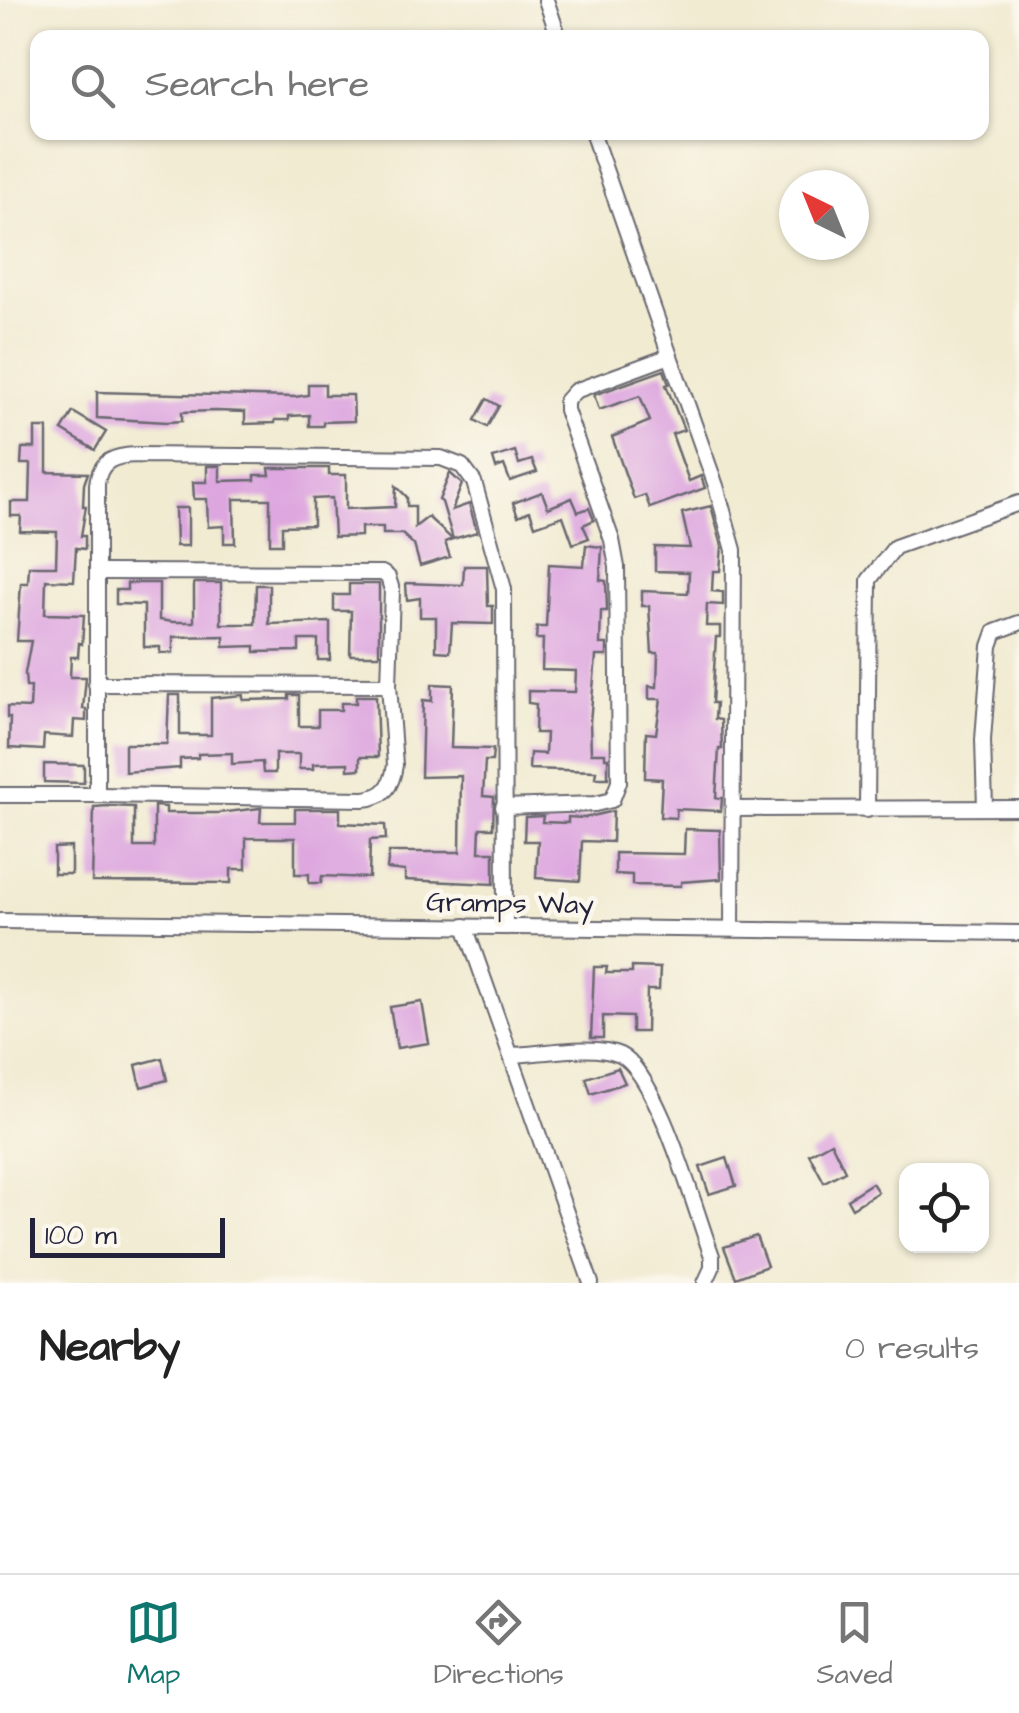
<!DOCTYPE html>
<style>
body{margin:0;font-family:"Architects Daughter",sans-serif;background:#f6f6f6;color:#222}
.controls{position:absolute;right:30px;bottom:30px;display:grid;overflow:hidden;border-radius:20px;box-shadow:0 2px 8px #0004}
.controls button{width:90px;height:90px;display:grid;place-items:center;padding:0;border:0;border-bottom:2px solid #e0e0e0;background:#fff;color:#222;font:50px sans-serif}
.compass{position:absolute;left:779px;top:170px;width:90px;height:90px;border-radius:50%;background:#fff;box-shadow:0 2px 8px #0004;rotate:317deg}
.scale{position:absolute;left:30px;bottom:25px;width:195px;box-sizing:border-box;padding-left:10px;border:5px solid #22223b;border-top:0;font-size:28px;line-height:35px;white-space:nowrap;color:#22223b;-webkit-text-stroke:8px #fbf7ec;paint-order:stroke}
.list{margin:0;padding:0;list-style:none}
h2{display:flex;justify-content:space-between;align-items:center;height:130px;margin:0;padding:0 40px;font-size:42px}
h2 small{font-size:32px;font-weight:400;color:#767676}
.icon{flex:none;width:55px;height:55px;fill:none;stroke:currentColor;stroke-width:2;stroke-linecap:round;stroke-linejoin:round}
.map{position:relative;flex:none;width:1019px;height:1283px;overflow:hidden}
.search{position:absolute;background:#fff;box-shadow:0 2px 8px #0004;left:30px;right:30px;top:30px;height:110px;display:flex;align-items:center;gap:25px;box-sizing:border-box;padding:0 35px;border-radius:20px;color:#767676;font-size:38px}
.sheet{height:290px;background:#fff}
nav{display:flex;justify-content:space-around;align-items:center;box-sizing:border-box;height:140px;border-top:2px solid #e0e0e0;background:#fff;font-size:28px;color:#767676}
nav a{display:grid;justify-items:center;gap:5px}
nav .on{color:#0f766e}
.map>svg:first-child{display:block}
.building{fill:#dda6df}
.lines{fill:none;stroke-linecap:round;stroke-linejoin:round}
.minor-casing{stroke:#6a6870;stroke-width:18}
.minor{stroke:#fff;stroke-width:14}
.labels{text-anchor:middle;stroke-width:9;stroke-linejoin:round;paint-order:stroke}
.street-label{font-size:28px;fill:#22223b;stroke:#fbf7ec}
</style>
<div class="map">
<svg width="1019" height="1283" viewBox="0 0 1019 1283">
<rect width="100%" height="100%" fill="#fbf7ec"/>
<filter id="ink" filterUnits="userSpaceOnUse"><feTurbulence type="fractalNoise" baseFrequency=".01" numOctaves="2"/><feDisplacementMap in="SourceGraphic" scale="20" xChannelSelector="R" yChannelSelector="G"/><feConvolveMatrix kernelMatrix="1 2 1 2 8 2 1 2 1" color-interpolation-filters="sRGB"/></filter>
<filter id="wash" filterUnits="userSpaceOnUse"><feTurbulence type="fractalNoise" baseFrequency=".0048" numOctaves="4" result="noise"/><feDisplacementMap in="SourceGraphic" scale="40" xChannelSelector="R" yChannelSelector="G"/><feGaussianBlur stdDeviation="2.25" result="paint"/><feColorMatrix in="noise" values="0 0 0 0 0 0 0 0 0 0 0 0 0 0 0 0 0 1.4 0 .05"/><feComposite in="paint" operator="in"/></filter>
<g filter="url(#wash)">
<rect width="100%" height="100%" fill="#f1ebd2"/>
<g id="blocks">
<g class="building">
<polygon points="664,370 669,384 666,385 684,430 672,434 689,481 701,476 705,488 650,508 645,495 634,499 612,437 650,421 640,396 599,410 594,395"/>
<polygon points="308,384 325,384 325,395 353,395 354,421 323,422 323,426 309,426 309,415 289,416 289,420 275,420 275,423 245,424 245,412 216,411 182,412 182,421 167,422 97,418 97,392 295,397 308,395"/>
<polygon points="487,399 499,406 487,427 475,420"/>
<polygon points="73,412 106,432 95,450 62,430"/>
<polygon points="35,428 47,428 47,472 88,473 84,484 83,506 86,506 81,536 85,536 85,549 76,548 74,581 46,580 45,614 84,615 82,644 79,643 78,657 71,657 70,677 86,677 83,709 86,709 86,721 74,720 73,737 44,735 43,750 9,748 10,718 7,718 7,707 30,708 31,687 26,687 25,673 31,641 17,641 21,583 28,583 29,566 56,566 57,532 20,531 21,516 11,516 11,502 30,502 31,464 21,464 22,448 35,448"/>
<polygon points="515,451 519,464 532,460 537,472 510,481 504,465 496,468 493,458"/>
<polygon points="207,466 220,466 220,481 255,480 255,475 270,475 269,468 329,468 329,475 346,475 346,509 395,507 396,486 407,497 407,506 415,506 415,527 428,517 452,539 445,542 450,557 420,566 414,545 402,534 383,534 383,527 361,527 361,536 334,537 332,498 313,499 313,525 282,526 282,544 270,544 270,499 234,499 235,543 224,543 224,526 208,527 207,499 194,499 193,482 207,482"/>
<polygon points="450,473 462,484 452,510 469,504 477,532 453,539 442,502 439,500"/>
<polygon points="542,492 548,508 572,498 578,512 589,508 594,520 583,525 589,538 573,544 563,516 535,526 530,511 518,516 513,503"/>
<polygon points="711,506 722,546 720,571 713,571 712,591 723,592 723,605 707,604 706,626 720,626 720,637 716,637 712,703 716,703 715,719 721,720 722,749 719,749 716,798 722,798 721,811 676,809 676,818 660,817 662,779 645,778 646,733 656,734 661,699 649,699 649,686 657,687 658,653 652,653 649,606 642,606 642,591 688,593 689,572 655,571 655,547 690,548 682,513"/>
<polygon points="175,508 188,508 188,546 176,546"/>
<polygon points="586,545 602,547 600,580 606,581 607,611 601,611 600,644 607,644 607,656 596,656 590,722 591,753 605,753 605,758 608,758 608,778 595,778 596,771 529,769 530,753 545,754 546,733 535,733 536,704 528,703 528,691 575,692 576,671 542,670 543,639 536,639 537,627 546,627 549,564 584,566"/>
<polygon points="464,566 487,566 488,606 493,606 493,624 452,623 450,652 436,651 436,617 420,617 420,598 407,600 406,583 463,585"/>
<polygon points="127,583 159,583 159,620 173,622 194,622 194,583 221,583 221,624 255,624 256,585 269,585 269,624 330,622 330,660 318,660 318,640 299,640 299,651 255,652 255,646 224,647 224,636 173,637 173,653 160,653 160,647 144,647 144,605 116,604 116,590 127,590"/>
<polygon points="349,584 379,584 379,655 350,655 351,611 334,611 334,595 349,595"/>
<polygon points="432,684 453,685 451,748 493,749 492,761 485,761 483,796 494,797 493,828 480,828 479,852 494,852 494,884 405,880 405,871 387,869 389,852 460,852 461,776 421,777 423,700 432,701"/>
<polygon points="169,695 180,695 180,735 211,735 211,698 243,695 243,700 289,699 289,695 299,695 299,726 318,726 318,710 341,710 341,703 356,703 356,696 376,696 378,757 360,757 360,769 348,770 348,763 313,764 313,769 299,769 299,754 275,754 275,773 263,773 262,762 232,764 232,753 198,754 198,758 180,759 180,768 125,772 125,744 167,744"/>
<polygon points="44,764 84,765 84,783 44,782"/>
<polygon points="107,806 134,807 134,847 154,847 154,806 166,807 166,813 218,813 261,808 260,822 295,822 295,809 340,809 340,823 385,825 386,839 370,840 369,878 322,876 321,883 309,883 309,874 295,874 295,838 246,838 246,869 231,869 231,883 92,882 94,807"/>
<polygon points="613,811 612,842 582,841 580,881 536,878 538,841 524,841 525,817 543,816 542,822 568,823 568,817 584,818"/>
<polygon points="685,829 720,830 721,879 681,882 681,886 632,885 632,875 615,874 615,853 684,854"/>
<polygon points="71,847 71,874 54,874 54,848"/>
<polygon points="594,967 607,967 606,973 632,973 632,967 660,968 659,990 647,990 646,1032 632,1032 632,1017 603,1016 603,1038 591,1038"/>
<polygon points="422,1002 429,1043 397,1048 390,1007"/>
<polygon points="162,1058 167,1080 141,1087 136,1065"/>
<polygon points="618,1068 625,1083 591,1094 586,1078"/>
<polygon points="831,1142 845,1171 824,1182 809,1154"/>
<polygon points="727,1158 736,1186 709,1194 700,1167"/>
<polygon points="872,1183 878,1192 852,1208 847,1199"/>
<polygon points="756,1236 767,1266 736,1278 724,1247"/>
</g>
</g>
</g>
<g filter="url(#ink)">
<use href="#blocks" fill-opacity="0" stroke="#6a6870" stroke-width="2.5"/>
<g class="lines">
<g class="minor-casing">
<g id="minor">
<polyline points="546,0 559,38"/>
<polyline points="592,132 670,356"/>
<polyline points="96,684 389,685"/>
<path d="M0 795H97V484C100 460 114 456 136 455L441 458 462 466 474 482 504 589 505 927"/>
<path d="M97 795 364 799C385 797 392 786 395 765L389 685 392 590 388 577 382 573 99 572"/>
<polyline points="503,807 595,804 612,800 619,782 617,567 612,540 566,410 566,401 575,391 670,356 716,486 734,550 732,929"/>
<polyline points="985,808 983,740 990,646 995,632 1019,623"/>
<polyline points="733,809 1019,808"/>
<polyline points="867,810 869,580 895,547 1019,503"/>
<polyline points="0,921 1019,933"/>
<polyline points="465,926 591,1283"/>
<path d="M512 1055C541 1054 594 1043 620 1055 658 1073 696 1214 712 1256V1268L705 1283"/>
</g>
</g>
<use href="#minor" class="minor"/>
</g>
</g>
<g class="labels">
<g class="street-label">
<text transform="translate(510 902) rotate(1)" y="10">Gramps Way</text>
</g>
</g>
</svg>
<div class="controls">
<button><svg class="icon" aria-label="locate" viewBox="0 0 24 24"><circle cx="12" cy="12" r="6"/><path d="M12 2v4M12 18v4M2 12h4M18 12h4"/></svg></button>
</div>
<svg class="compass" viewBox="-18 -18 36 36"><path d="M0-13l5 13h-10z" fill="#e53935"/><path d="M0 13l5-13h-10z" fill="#767676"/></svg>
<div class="scale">100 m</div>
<div class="search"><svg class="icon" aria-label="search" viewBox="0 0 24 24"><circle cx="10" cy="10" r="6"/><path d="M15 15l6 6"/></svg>Search here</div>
</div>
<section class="sheet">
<h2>Nearby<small>0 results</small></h2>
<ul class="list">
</ul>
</section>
<nav>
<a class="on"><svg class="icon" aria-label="map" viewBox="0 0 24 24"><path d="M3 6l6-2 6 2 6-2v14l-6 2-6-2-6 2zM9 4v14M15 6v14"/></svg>Map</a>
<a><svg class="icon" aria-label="directions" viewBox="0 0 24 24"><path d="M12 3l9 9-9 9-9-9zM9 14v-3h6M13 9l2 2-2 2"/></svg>Directions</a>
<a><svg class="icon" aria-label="saved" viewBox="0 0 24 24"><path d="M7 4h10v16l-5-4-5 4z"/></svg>Saved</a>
</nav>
